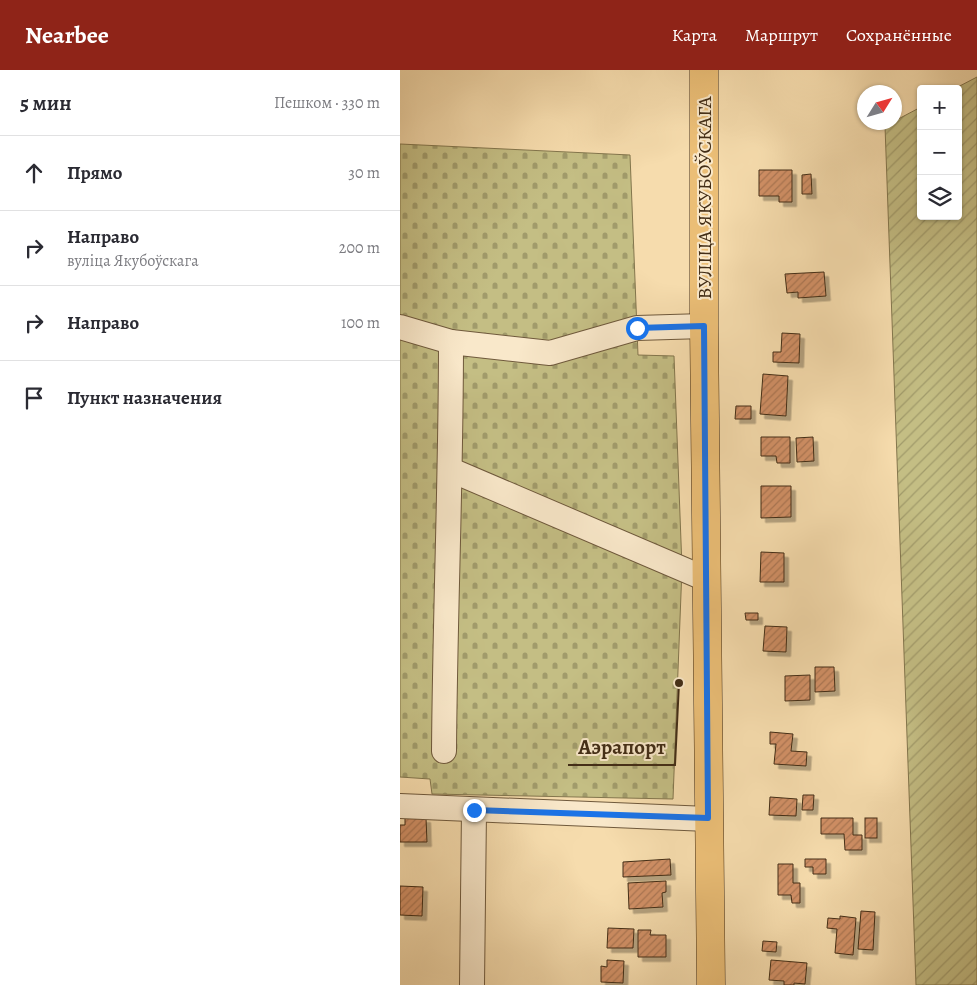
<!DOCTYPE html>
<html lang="ru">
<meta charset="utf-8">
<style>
body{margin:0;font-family:Alegreya,serif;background:#f2f2f3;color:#2b2b33}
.controls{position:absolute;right:15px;top:15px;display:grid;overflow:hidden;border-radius:5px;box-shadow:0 1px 4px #0004}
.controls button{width:45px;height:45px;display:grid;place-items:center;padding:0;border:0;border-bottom:1px solid #e1e1e2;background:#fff;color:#2b2b33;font:25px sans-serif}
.compass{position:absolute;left:457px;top:15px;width:45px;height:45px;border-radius:50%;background:#fff;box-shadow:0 1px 4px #0004;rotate:53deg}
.stop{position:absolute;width:15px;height:15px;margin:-11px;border:4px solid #1a73e8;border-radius:50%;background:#fff}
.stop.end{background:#1a73e8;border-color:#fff;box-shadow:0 1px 5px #0008}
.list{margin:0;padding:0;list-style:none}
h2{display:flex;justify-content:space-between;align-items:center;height:65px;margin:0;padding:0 20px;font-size:21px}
h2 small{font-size:16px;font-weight:400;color:#7c7c81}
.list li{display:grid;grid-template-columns:32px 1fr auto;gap:15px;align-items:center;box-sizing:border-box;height:75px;padding:0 20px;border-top:1px solid #e1e1e2}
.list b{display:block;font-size:19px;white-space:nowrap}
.list p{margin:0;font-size:16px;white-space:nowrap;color:#7c7c81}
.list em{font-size:16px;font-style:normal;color:#7c7c81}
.icon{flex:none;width:28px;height:28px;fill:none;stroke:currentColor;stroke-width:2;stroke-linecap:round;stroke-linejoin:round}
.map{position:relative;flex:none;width:577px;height:915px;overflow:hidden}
header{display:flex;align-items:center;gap:30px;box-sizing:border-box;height:70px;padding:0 25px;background:#8f2418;color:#fff}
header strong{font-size:24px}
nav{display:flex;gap:28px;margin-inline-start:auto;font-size:18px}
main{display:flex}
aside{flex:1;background:#fff}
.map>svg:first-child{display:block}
.cemetery{fill:url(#cemetery-stones);stroke:#83764d}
.garden{fill:url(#garden-furrows);stroke:#83764d}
.building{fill:url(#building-hatch);stroke:#422d16;filter:url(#shadow)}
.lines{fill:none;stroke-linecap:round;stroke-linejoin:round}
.minor-casing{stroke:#6f593c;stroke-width:26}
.major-casing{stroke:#422d16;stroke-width:29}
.minor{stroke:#f9e8ca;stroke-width:24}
.major{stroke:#ebbe76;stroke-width:28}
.route{stroke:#1a73e8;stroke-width:6}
.labels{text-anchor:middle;stroke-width:4;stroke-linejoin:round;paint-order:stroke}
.street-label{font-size:20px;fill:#422d16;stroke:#f9e8ca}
.leader{fill:none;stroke:#422d16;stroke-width:2}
.callout-dot{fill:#422d16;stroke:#f9e8ca;stroke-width:2}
.callout-label{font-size:21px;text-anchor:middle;font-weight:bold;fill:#422d16;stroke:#f9e8ca;stroke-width:4;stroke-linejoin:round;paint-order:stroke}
</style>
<header>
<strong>Nearbee</strong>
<nav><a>Карта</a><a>Маршрут</a><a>Сохранённые</a></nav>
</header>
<main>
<aside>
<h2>5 мин<small>Пешком · 330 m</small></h2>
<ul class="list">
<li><svg class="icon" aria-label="ahead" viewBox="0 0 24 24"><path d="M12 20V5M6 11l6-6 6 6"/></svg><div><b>Прямо</b></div><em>30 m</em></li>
<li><svg class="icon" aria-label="right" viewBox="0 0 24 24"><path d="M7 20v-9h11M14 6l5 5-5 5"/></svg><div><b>Направо</b><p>вуліца Якубоўскага</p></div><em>200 m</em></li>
<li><svg class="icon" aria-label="right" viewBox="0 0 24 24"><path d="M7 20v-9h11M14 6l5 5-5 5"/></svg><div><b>Направо</b></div><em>100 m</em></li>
<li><svg class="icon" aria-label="arrive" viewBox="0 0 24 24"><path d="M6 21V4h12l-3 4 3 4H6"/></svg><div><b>Пункт назначения</b></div></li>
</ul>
</aside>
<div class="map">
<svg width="577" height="915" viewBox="0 0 577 915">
<defs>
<pattern id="cemetery-stones" width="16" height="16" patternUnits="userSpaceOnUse" patternTransform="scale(1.25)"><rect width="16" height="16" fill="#c4be84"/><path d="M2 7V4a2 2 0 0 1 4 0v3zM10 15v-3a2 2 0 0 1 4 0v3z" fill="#a19b6b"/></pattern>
<pattern id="garden-furrows" width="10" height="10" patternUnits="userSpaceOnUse" patternTransform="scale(1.25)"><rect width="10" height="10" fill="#c4be84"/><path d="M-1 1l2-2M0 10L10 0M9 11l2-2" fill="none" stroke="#a19b6b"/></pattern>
<pattern id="building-hatch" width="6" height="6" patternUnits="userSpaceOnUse" patternTransform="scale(1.25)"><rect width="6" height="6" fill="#d19066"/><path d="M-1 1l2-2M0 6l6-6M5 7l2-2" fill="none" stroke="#ab7653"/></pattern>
<filter id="shadow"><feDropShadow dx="4.5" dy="4.5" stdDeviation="0" flood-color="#0004"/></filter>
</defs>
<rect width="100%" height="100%" fill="#f6dcad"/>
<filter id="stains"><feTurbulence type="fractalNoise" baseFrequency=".004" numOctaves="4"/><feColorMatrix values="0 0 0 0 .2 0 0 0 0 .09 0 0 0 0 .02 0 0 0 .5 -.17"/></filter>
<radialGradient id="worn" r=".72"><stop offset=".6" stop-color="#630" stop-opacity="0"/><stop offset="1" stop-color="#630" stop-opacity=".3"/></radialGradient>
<polygon class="cemetery" points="0,74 230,85 238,285 274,286 282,498 273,729 32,724 30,709 0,707"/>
<polygon class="garden" points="577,7 577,915 516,915 485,56 521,37 521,146 558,146 558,19 554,19"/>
<g class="building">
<polygon points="359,100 392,100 392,132 379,132 379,126 359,126"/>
<polygon points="411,104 412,124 402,124 402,105"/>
<polygon points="424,202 426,226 398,228 398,222 387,223 385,204"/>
<polygon points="382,263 400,264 399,293 373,292 373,282 381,282"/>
<polygon points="363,304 388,306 386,346 360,344"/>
<polygon points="336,336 351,336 351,349 335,349"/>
<polygon points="361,367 390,367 390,393 377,393 376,386 361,386"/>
<polygon points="413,367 414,391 397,392 396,368"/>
<polygon points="361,416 391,416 391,447 361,448"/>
<polygon points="361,482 384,483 384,512 360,512"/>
<polygon points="345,543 358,543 358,550 346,550"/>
<polygon points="365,556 387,557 386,582 363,581"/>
<polygon points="415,597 434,597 435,621 415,622"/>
<polygon points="410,605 410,630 385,631 385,606"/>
<polygon points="370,662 393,664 391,681 407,682 406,696 374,694 376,674 370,674"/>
<polygon points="403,725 414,725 413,740 402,740"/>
<polygon points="370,727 397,729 396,746 369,745"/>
<polygon points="5,748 26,748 27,772 0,772 0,755 5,755"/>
<polygon points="421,748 453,748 453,765 462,765 462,780 445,780 444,764 421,764"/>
<rect x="465" y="748" width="12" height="20"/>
<polygon points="270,789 271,805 223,807 223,792"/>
<polygon points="405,789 426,789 426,804 413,804 413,797 405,797"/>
<polygon points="378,794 393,794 393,813 400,813 400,833 392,833 391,825 378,825"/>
<polygon points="266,811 266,822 262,823 263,837 229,839 228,813"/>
<polygon points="0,816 23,817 22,846 0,845"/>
<polygon points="461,841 475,842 473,880 458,879"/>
<polygon points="440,846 456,848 453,885 435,883 437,859 427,858 428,848 440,849"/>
<polygon points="208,858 234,859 233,878 207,878"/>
<polygon points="238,860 251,860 250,865 266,865 266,887 238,887"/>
<polygon points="363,871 377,872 376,882 362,881"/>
<polygon points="207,890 224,891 223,913 201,912 201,896 207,897"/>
<polygon points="371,890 407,893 405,914 394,913 394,915 384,915 384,911 369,910"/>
</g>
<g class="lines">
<g class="minor-casing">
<g id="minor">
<polyline points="0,257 51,272 150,283 237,258 304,256"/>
<polyline points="51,400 306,509"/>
<path d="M44 681C45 544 51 408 51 272"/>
<polyline points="0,736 308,749"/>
<polyline points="72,915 74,740"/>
</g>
</g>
<g class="major-casing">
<polyline id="major" points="304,0 304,256 311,915"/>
</g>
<use href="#minor" class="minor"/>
<use href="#major" class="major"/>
</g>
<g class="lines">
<polyline class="route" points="74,740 308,748 304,256 237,258"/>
</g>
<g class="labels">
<g class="street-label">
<text transform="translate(304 128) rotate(-90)" y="7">ВУЛІЦА ЯКУБОЎСКАГА</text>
</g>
</g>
<path class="leader" d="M279 613L275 695H168"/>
<circle class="callout-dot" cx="279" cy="613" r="5"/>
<g class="callout-label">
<text x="222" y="684">Аэрапорт</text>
</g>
<rect width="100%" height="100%" filter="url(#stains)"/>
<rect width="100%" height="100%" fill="url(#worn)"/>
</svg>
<div class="controls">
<button>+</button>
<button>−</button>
<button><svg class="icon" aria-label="layers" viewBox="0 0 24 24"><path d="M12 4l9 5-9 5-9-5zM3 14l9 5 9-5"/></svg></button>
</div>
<svg class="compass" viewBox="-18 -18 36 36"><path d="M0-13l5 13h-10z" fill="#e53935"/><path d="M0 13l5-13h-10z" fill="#7c7c81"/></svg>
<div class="stop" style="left:237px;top:258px"></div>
<div class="stop end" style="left:74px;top:740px"></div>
</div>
</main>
